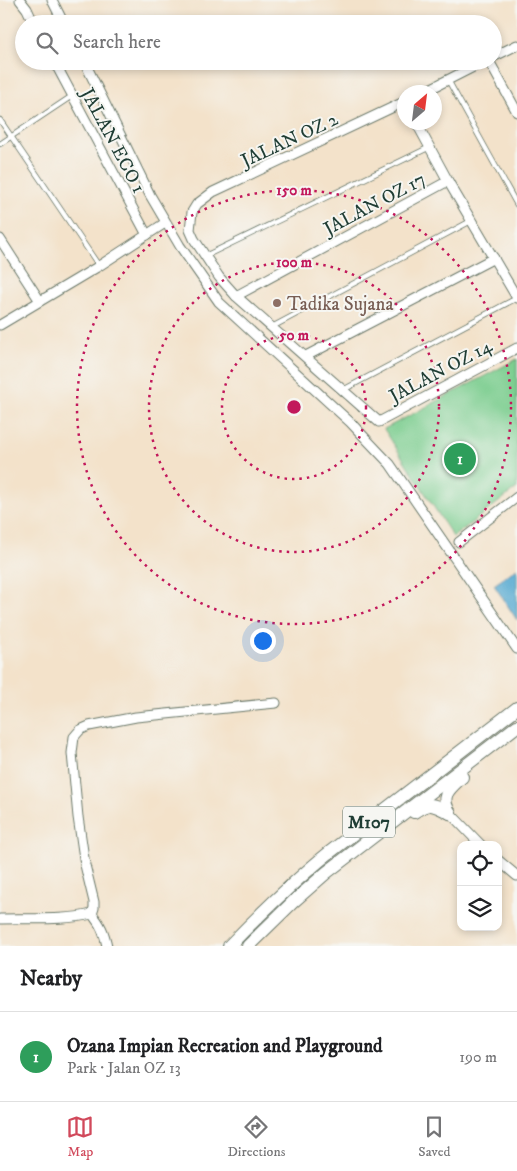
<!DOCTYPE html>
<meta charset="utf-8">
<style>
body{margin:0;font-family:"IM FELL DW Pica",serif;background:#f6f6f6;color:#202124}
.controls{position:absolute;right:15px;bottom:15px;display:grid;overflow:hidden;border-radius:10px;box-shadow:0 2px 8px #0003}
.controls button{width:45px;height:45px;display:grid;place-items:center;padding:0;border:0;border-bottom:1px solid #e0e0e0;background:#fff;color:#202124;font:25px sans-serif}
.compass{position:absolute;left:397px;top:85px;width:45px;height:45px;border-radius:50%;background:#fff;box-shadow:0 2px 8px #0003;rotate:28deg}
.you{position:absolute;left:262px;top:640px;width:18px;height:18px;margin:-12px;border:4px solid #fff;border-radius:50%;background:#1a73e8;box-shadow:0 0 0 8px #1a73e833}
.badge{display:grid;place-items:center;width:32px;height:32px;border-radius:50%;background:#d1495b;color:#fff;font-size:16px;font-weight:700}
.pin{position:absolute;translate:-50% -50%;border:2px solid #fff;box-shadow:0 1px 5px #0006}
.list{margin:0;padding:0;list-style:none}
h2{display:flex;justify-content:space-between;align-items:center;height:65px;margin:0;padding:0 20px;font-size:21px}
h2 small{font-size:16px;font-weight:400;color:#757577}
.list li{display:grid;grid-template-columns:32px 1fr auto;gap:15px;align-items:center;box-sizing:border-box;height:90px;padding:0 20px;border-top:1px solid #e0e0e0}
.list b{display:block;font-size:19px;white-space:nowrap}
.list p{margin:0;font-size:16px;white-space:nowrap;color:#757577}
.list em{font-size:16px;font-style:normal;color:#757577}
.icon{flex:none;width:28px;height:28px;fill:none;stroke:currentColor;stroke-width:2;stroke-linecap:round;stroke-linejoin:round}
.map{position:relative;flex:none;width:517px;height:946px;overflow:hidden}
.search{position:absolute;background:#fff;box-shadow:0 2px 8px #0003;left:15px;right:15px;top:15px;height:55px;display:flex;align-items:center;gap:12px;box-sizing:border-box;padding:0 18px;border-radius:28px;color:#757577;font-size:19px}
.sheet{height:155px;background:#fff}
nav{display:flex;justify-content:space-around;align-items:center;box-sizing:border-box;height:70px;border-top:1px solid #e0e0e0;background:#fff;font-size:14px;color:#757577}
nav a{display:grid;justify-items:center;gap:2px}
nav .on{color:#d1495b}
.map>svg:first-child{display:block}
.green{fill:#7ccd8f;stroke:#4e8562}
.water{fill:#54a9d0;stroke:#3a7382}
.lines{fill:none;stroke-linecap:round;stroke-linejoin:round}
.service-casing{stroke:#697768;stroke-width:6}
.minor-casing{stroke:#697768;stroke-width:11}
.primary-casing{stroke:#697768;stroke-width:14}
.service{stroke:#fff;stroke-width:4.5}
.minor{stroke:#fff;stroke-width:9}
.primary{stroke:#fff;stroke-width:12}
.ring{fill:none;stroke:#c2185b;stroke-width:2.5;stroke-dasharray:2.5 5}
.education-dot{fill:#8d6e63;stroke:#f6f6f2;stroke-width:2}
.labels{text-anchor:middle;stroke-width:4;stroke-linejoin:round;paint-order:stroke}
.shield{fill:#f6f6f2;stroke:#60746d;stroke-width:1}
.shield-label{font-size:18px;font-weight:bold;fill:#1f3d34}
.street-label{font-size:19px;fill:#1f3d34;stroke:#f6f6f2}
.education-label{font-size:19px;fill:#785e54;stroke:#f6f6f2;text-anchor:start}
.centre{fill:#c2185b;stroke:#f6f6f2;stroke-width:2.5}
.ring-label{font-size:15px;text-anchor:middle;font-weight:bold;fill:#c2185b;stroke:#f6f6f2;stroke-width:4;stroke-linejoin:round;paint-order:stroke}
</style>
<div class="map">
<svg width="517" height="946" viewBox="0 0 517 946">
<rect width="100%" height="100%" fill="#f6f6f2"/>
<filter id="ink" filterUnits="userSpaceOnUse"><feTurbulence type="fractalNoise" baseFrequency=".02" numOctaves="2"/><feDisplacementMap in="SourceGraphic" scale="10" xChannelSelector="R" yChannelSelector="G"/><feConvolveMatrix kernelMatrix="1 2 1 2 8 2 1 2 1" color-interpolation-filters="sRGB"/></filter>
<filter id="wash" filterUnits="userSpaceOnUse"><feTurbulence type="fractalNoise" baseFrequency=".0096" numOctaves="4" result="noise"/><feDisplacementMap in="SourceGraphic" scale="20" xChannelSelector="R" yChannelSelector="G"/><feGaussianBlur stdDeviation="1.12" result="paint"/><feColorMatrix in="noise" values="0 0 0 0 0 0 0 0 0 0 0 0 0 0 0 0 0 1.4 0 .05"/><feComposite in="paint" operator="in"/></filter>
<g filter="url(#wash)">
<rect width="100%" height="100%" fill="#f3e2ca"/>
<polygon class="green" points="517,359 517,488 453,537 384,429"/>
<polygon class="water" points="517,568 517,620 494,585"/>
</g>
<g filter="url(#ink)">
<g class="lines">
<g class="service-casing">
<g id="service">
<polyline points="448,80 517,205"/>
<polyline points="0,120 99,266"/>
<polyline points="0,144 72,96"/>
<polyline points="205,256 430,147"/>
<polyline points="272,327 471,221"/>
<polyline points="343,390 517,298"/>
</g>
</g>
<g class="minor-casing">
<g id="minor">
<polyline points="20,0 27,9 34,24"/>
<polyline points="52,0 64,24"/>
<polyline points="493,57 517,45"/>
<polyline points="54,61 147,235"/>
<polyline points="84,61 150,195 180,246 219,302 350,422 390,464 517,649"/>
<polyline points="489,61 517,112"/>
<polyline points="424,92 485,61"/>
<polyline points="404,102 213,192 197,204 192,212 190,230 194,239 219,277 236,296 379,422 517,348"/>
<polyline points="416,122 448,181 517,298"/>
<polyline points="0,239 40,301"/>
<polyline points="236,296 448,181"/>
<polyline points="0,325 99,266 165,223"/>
<polyline points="306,356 494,258"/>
<polyline points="459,542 517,497"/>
<polyline points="450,813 481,845"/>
<polyline points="498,860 517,876"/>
<polyline points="92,914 94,908 94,902 85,865 78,817 72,753 74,737 80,730 89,726 136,717 276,703"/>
<path d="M92 914C101 925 104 932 107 946"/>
<path d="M0 919C31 918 62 921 92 914"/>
</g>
</g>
<g class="primary-casing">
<g id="primary">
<path d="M414 812C430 801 433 804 450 813"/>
<path d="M450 813C439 796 449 789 462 777"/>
<path d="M229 946C261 913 294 881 330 852L517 708"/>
<polyline points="248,946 293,902 326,873 517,726"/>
</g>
</g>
<use href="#service" class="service"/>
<use href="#minor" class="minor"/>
<use href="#primary" class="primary"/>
</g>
</g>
<g class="ring">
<circle cx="294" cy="407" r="72"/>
<circle cx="294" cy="407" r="145"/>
<circle cx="294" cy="407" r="217"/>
</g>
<circle class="education-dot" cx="277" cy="303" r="5"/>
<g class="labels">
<rect class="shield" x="343" y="806.5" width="52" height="31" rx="4"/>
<g class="shield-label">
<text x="369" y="828">M107</text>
</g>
<g class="street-label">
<text transform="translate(289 139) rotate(-25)" y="7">JALAN OZ 2</text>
<text transform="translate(114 140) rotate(62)" y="7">JALAN ECO 1</text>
<text transform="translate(374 203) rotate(-28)" y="7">JALAN OZ 17</text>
<text transform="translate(440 370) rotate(-28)" y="7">JALAN OZ 14</text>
</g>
<g class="education-label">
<text x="287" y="310">Tadika Sujana</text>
</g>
</g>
<circle cx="294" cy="407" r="8" class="centre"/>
<g class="ring-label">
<text x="294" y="195">150 m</text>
<text x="294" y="267">100 m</text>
<text x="294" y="340">50 m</text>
</g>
</svg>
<div class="controls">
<button><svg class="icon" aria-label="locate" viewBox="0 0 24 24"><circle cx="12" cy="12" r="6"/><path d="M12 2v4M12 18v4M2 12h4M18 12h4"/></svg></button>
<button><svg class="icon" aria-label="layers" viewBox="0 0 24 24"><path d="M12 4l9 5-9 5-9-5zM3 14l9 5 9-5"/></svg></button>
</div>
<svg class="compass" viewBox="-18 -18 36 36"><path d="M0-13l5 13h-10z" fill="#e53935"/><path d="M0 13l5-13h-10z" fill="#757577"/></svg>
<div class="you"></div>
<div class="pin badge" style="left:460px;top:459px;background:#2e9e5b">1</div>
<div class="search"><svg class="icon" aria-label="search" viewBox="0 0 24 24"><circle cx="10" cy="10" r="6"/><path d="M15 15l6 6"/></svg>Search here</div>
</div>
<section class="sheet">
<h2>Nearby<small></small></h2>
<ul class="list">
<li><span class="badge" style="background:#2e9e5b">1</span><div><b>Ozana Impian Recreation and Playground</b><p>Park · Jalan OZ 13</p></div><em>190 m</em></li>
</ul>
</section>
<nav>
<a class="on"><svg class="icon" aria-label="map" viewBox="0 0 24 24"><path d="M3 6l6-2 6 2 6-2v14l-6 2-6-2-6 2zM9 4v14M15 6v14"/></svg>Map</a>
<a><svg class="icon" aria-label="directions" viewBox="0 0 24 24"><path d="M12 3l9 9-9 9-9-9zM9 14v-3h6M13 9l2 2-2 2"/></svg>Directions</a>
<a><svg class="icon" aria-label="saved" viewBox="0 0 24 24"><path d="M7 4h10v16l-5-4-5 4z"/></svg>Saved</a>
</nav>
